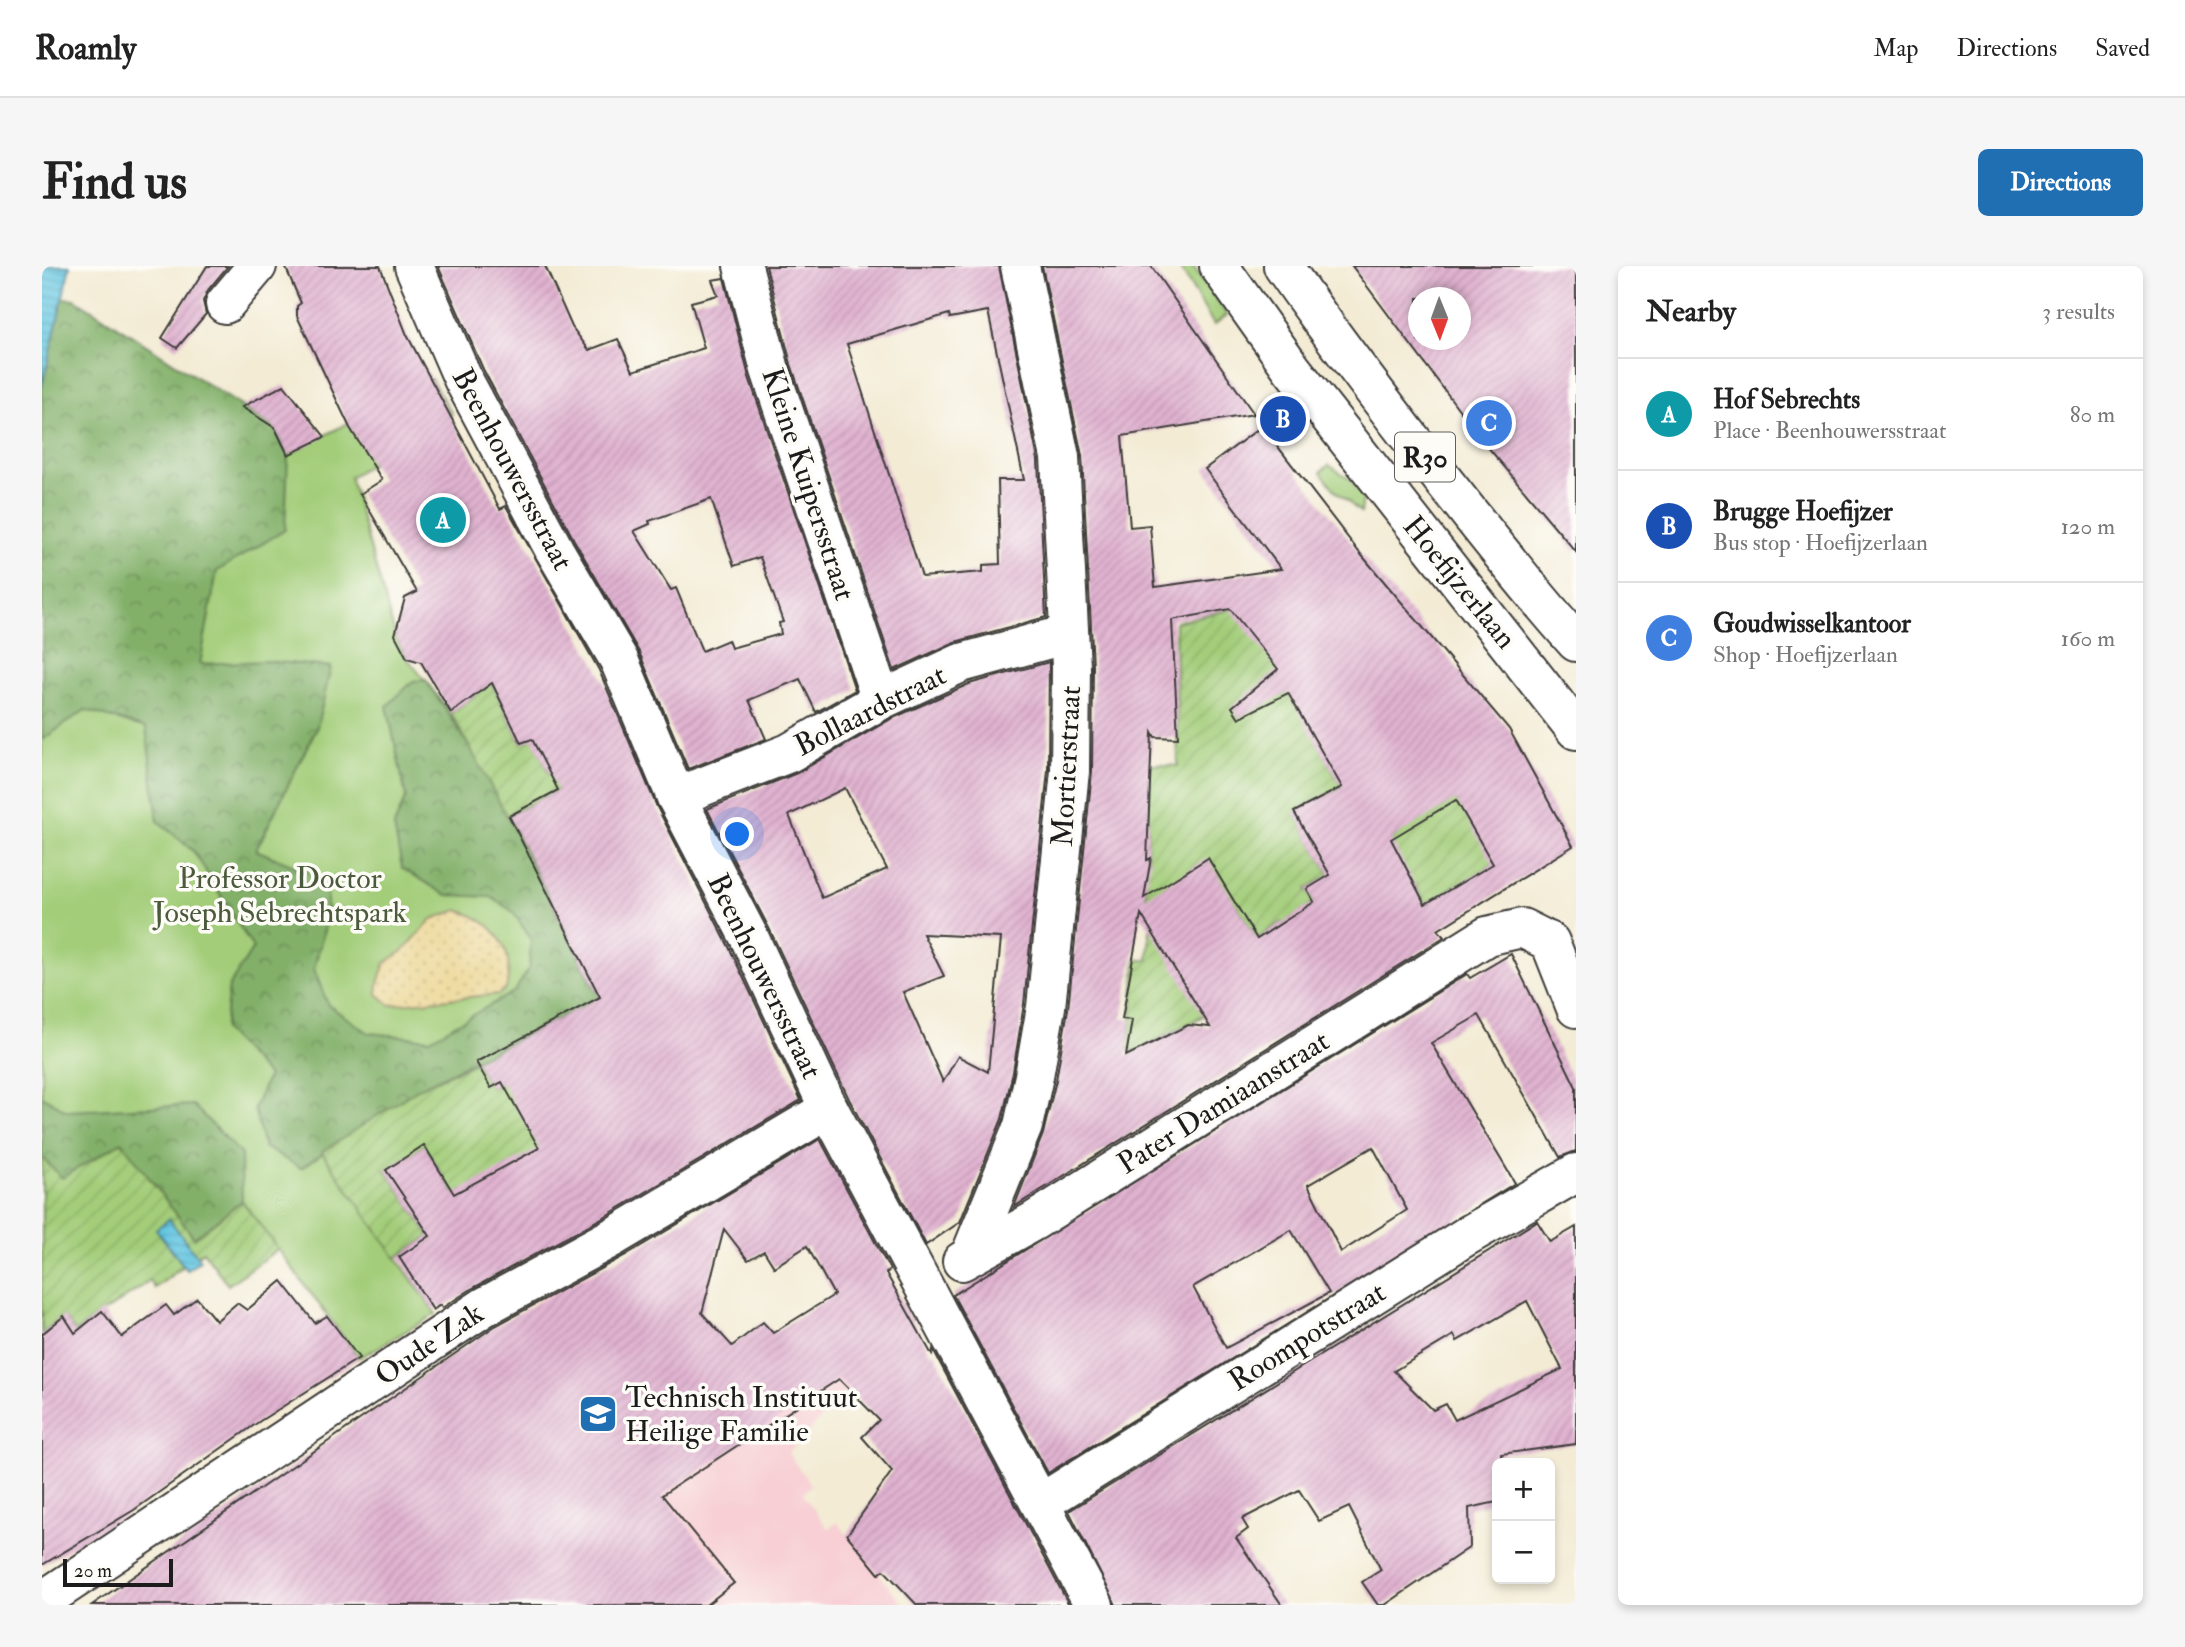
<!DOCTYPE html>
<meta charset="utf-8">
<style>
body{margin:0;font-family:"IM FELL Double Pica",serif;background:#f6f6f6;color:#222}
.controls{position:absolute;right:21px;bottom:21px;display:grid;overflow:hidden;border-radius:10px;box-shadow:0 4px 10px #0003}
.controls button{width:63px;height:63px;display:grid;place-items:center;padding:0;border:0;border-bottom:2px solid #e0e0e0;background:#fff;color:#222;font:35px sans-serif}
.compass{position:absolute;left:1366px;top:21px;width:63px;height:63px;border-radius:50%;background:#fff;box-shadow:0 4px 10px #0003;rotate:179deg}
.scale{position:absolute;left:21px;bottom:18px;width:110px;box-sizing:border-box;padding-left:7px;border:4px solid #1c1c1c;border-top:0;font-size:19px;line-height:24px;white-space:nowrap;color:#1c1c1c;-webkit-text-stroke:5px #fdfcf7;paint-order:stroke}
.you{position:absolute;left:696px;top:569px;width:24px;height:24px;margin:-18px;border:5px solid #fff;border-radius:50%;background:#1a73e8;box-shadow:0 0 0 10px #1a73e833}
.badge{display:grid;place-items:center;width:46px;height:46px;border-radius:50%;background:#1f6fb2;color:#fff;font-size:23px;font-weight:700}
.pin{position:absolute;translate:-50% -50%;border:4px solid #fff;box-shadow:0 2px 7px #0006}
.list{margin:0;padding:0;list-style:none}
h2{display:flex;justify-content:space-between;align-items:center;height:91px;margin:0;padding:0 28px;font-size:30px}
h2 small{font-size:23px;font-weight:400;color:#767676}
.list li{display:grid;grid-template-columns:46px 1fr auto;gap:21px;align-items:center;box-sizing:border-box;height:112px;padding:0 28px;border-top:2px solid #e0e0e0}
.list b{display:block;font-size:26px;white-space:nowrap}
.list p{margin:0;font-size:23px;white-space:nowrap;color:#767676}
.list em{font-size:23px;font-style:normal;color:#767676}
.map{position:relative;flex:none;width:1534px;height:1339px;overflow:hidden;border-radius:10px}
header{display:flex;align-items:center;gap:42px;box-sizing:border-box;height:98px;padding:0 35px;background:#fff;border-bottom:2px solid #e0e0e0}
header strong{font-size:33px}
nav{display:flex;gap:38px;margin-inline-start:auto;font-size:24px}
.intro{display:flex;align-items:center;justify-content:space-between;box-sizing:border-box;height:168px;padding:0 42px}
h1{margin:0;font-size:49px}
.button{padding:18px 32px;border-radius:10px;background:#1f6fb2;color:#fff;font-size:24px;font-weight:700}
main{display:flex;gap:42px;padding:0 42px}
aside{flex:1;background:#fff;border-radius:10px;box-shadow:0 4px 10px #0003}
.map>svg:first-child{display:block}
.built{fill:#f7cfd4}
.green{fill:#a3cd79;stroke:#60744a;stroke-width:2}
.forest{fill:url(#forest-crowns);stroke:#4f6642;stroke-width:2}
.sand{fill:url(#sand-dots);stroke:#857b5d;stroke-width:2}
.garden{fill:url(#garden-furrows);stroke:#60744a;stroke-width:2}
.water{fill:url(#water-rules);stroke:#407280;stroke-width:2}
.building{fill:url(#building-hatch);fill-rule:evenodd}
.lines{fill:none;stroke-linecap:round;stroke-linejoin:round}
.minor-casing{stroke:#3c3b38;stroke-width:42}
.major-casing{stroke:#3c3b38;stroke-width:42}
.minor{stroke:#fff;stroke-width:38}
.major{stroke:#fff;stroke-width:38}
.labels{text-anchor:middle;stroke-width:7;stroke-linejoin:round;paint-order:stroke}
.shield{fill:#fdfcf7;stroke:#605f5e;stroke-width:2}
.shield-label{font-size:28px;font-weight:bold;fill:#1c1c1c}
.street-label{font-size:30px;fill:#1c1c1c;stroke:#fdfcf7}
.park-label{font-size:30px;fill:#4b5a3d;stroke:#fdfcf7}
.poi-label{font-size:30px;fill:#1c1c1c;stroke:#fdfcf7;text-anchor:start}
</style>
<header>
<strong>Roamly</strong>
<nav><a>Map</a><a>Directions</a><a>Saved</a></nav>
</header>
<div class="intro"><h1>Find us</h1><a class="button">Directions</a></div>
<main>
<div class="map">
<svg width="1534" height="1339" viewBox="0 0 1534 1339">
<defs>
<pattern id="forest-crowns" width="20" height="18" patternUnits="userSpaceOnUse" patternTransform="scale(1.75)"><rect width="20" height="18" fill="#82b069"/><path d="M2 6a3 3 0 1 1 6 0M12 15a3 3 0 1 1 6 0" fill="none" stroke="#6a8e56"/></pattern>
<pattern id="sand-dots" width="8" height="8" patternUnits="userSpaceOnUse" patternTransform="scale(1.75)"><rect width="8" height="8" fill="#eeda9e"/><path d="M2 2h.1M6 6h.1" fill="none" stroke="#ccba88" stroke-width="1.8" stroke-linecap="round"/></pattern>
<pattern id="garden-furrows" width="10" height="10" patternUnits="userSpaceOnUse" patternTransform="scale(1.75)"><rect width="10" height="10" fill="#a3cd79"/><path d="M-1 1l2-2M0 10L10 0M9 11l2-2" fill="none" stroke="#8caf68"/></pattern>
<pattern id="water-rules" width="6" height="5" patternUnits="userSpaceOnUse" patternTransform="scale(1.75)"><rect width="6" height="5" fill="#65c7e3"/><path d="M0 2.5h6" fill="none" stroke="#57aac2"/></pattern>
<pattern id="building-hatch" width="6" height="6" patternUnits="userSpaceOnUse" patternTransform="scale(1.75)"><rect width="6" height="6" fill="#e0b2d0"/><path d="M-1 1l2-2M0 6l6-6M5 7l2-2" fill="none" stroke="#c098b2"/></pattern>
</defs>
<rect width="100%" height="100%" fill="#fdfcf7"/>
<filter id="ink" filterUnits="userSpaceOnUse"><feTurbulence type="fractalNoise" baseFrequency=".0143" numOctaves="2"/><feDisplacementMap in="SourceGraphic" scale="14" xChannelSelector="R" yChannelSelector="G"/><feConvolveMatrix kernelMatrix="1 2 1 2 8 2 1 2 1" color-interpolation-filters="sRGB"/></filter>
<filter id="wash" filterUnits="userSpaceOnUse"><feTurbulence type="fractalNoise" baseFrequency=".00686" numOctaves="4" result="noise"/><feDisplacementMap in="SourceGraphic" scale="28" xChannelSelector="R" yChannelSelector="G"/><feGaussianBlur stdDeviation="1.57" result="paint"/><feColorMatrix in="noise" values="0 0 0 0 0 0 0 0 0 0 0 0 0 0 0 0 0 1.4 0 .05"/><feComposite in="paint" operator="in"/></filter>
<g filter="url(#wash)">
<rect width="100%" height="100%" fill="#f3ebd4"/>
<polygon class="built" points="840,999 875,1062 817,1112 746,1187 769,1219 761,1228 786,1263 795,1256 862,1339 49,1339 524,1015 547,1006 592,1062 690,1080 721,1056 732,1067"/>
<g class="green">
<polygon points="1137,0 1151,0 1185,49 1172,59"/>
<polygon points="389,113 410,148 308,211 353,369 365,392 409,447 558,732 379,821 280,886 394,1048 317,1092 200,935 0,892 0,157 233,162 246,189"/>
<polygon points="1287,199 1309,214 1321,232 1319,247 1293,224 1279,206"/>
</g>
<g class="forest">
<polygon points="19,32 33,33 233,162 246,189 243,264 175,305 158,398 225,395 289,401 275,461 214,584 285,614 285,652 272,703 286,739 327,767 388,773 473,725 487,702 489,673 470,645 449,631 404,629 360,602 352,560 364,531 345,440 371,415 384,414 438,496 558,732 379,821 259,902 222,881 212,842 226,810 182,764 187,720 211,682 152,586 116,555 104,462 43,444 0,474 0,121"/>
<polygon points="0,830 25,845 151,839 199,888 200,935 152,972 80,876 20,912 0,892"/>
</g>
<path class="sand" d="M416 644C454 656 474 683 464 723L457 728 348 739 335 728 336 717 343 697 361 685 390 653Z"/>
<g class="garden">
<polygon points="1194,342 1236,403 1300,521 1253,546 1288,609 1265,623 1272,636 1259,645 1256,682 1240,656 1215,673 1194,638 1176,648 1161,750 1095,785 1084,783 1089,758 1094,694 1106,694 1110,632 1104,632 1107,520 1080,496 1136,500 1133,356"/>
<polygon points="450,417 479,477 491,472 507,507 524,520 465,550 409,447"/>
<polygon points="1413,532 1457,595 1383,638 1373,618 1358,628 1333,582"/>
<polygon points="558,764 610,806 421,941 382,880 344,904 388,970 354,992 280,886 379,821 434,796 449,822"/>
<polygon points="80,876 152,972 200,935 236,983 186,1019 161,985 113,1022 108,1015 33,1066 22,1051 0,1068 0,892 20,912"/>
</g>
<g class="water">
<polygon points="0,0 28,0 0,121"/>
<polygon points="127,953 158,994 145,1004 114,963"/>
</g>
<g id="blocks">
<g class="building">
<polygon points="165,0 186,0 166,24 161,35 164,48 135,82 120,72"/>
<polygon points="243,0 338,0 365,69 458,243 464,240 557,404 615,541 687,681 759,834 562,951 431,1022 400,1042 398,1039 391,1044 357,991 388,970 344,904 382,879 412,928 497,882 460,816 449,822 434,796 558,731 467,550 516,524 490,473 479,477 450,417 409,447 379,396 365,392 353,369 363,332 375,326 318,228 340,214 308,162 255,50 255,40 259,37"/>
<path d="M396 0H503L530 61 547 84 576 73 591 105 662 82 649 36 676 29 670 14 682 12 707 111 813 424 774 446 758 413 707 434 724 473 646 503 597 386 532 274 441 103ZM669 233 692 300 718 291 741 356 737 357 739 368 689 382 686 374 660 385 634 322 629 324 592 265 608 258 607 255Z"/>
<path d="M724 0H957L996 194 1004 351 913 376 852 404 749 98ZM946 45 982 214H956L958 298 941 299V306L880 311 805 78 907 48 908 52Z"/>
<path d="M1000 0H1109L1212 148 1080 170 1088 261 1108 259 1113 321 1239 303 1163 203 1220 160 1317 286 1467 463 1531 580 1396 664 1402 671 972 941 1001 868 1014 814 1026 743 1050 505 1051 400 1040 190ZM1188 343 1236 403 1190 441 1197 452 1246 427 1300 521 1252 546 1288 609 1265 623 1272 636 1215 673 1166 592 1102 632 1109 592 1105 594 1110 466 1113 471 1136 472 1130 354ZM1414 534 1451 598 1383 638 1349 573ZM1099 648 1168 761 1146 759 1084 790 1090 754 1080 753Z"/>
<path d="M1310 0H1534V286L1439 173ZM1376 32H1418V74H1376Z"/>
<polygon points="242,119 283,171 246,189 233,162 200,141"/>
<path d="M1007 396 1006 504 982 738 971 806 960 853 918 956 884 979 807 833 727 662 665 543 755 507 849 453 927 418ZM803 522 845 603 780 632 747 549ZM881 668 959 672 946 806 916 790 901 816 861 726 902 710Z"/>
<path d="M1469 688 1534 821V885L1518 891 1437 749 1389 777 1473 917 1006 1207 911 1029 1425 708 1428 712ZM1331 881 1365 944 1299 986 1266 919ZM1249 964 1287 1027 1184 1082 1151 1021Z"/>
<path d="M778 873 848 1004 844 1007 890 1089 891 1084 1027 1339H875L842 1304 837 1308 805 1269 850 1205 820 1171 837 1154 797 1113 620 1229 692 1317 664 1339H50L453 1060 584 989ZM682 963 706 994 722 985 732 1001 765 980 792 1029 731 1067 721 1056 690 1080 660 1047Z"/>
<path d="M1495 955 1508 976 1534 961V1178L1459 1188 1460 1197H1455V1236L1427 1242 1428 1281 1343 1339H1336L1320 1316 1339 1304 1307 1241 1277 1255 1257 1224 1200 1253 1206 1263 1194 1272 1240 1339H1074L1027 1245ZM1485 1035 1520 1103 1413 1154 1404 1138 1391 1144 1352 1105 1412 1069 1415 1075Z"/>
<polygon points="240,1015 273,1057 285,1050 317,1092 218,1155 92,1244 0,1299 0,1068 22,1050 33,1067 60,1045 80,1071 124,1039 132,1049 155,1032 174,1055 195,1037 205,1044"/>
</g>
</g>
</g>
<g filter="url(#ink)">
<use href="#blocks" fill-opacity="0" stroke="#3c3b38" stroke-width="2"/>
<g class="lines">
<g class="minor-casing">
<g id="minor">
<polyline points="372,0 421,113 513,285 577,394 634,531 707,671 787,843 1052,1339"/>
<polyline points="701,0 728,104 839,434"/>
<polyline points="183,38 215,0"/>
<polyline points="634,531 747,487 839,434 919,397 1026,368"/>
<polyline points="928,990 981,860 992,810 1004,741 1028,505 1029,401 1018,191 978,0"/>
<polyline points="920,995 992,955 1445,670 1480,662 1508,676 1534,742"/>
<polyline points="999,1237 1423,971 1534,907"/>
<polyline points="0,1335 442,1041 573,970 787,843"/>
</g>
</g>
<g class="major-casing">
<g id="major">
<polyline points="1177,0 1250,103 1534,464"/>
<path d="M1241 0C1292 73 1346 144 1401 214 1445 269 1487 324 1534 376"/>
</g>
</g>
<use href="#minor" class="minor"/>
<use href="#major" class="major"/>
</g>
</g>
<defs>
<g id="school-square" transform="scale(2.0125)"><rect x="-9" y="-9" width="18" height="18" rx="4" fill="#1f6fb2" stroke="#fdfcf7"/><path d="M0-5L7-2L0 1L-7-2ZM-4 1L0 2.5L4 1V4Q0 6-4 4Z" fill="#fff"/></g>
</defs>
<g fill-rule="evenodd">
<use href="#school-square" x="556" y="1148"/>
</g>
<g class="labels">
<rect class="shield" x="1353" y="166.5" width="60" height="49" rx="5"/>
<g class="shield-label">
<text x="1383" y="201">R30</text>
</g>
<g class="street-label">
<text transform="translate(471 203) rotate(62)" y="10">Beenhouwersstraat</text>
<text transform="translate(767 218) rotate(72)" y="10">Kleine Kuipersstraat</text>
<text transform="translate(1418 316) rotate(51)" y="10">Hoefijzerlaan</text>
<text transform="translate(828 444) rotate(-27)" y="10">Bollaardstraat</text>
<text transform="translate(1024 500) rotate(-87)" y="10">Mortierstraat</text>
<text transform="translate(723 710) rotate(64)" y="10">Beenhouwersstraat</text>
<text transform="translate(1181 836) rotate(-32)" y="10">Pater Damiaanstraat</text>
<text transform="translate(1265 1070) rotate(-32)" y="10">Roompotstraat</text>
<text transform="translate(387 1078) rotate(-34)" y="10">Oude Zak</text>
</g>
<g class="park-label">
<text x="238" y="622">Professor Doctor<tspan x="238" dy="34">Joseph Sebrechtspark</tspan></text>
</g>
<g class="poi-label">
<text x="583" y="1141">Technisch Instituut<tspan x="583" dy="34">Heilige Familie</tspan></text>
</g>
</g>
</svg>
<div class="controls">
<button>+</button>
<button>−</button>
</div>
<svg class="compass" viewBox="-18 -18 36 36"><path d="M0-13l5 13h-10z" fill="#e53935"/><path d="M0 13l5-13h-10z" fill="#767676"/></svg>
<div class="scale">20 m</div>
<div class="you"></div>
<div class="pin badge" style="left:401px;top:254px;background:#0f9aa8">A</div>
<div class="pin badge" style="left:1241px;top:153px;background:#1a4fb4">B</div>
<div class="pin badge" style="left:1447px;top:157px;background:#3f7fe0">C</div>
</div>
<aside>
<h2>Nearby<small>3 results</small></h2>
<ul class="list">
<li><span class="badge" style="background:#0f9aa8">A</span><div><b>Hof Sebrechts</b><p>Place · Beenhouwersstraat</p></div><em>80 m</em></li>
<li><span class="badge" style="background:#1a4fb4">B</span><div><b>Brugge Hoefijzer</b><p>Bus stop · Hoefijzerlaan</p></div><em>120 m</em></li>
<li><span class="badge" style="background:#3f7fe0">C</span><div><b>Goudwisselkantoor</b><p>Shop · Hoefijzerlaan</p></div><em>160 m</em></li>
</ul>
</aside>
</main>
